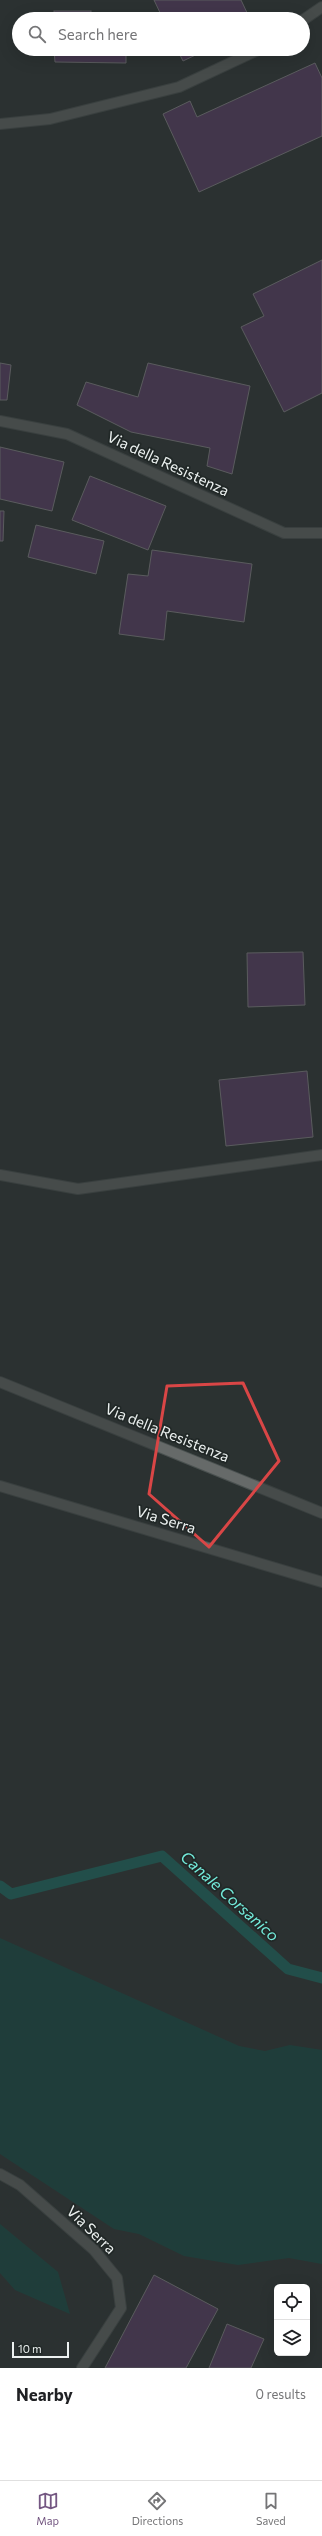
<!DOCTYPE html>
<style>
body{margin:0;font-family:Commissioner,sans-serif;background:#f2f2f2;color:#202124}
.controls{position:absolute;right:12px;bottom:12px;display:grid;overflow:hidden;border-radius:6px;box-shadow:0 4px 16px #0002}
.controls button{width:36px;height:36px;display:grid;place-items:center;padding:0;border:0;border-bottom:1px solid #e0e0e0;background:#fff;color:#202124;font:20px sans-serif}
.scale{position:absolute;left:12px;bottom:10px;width:57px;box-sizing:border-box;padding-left:4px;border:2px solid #ecf1f0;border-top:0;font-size:11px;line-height:14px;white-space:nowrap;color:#ecf1f0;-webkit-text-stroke:3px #212827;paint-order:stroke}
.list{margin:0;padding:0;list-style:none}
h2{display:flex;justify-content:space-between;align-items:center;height:52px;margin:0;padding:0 16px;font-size:17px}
h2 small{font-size:13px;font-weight:400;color:#757577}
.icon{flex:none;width:22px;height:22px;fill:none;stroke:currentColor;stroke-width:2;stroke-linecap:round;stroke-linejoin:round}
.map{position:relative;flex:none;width:322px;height:2368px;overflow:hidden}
.search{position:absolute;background:#fff;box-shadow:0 4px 16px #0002;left:12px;right:12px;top:12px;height:44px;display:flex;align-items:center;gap:10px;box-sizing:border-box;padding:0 14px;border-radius:22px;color:#757577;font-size:15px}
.sheet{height:112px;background:#fff}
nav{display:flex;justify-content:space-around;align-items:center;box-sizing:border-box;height:56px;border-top:1px solid #e0e0e0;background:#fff;font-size:11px;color:#757577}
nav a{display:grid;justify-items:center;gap:2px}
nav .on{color:#745782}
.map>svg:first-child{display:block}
.green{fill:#114d46}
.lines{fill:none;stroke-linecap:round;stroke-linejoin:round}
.stream{stroke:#187268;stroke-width:11}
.building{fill:#5d3d6a;stroke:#928e94}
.minor-casing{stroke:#4a5150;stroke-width:12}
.tertiary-casing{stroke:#4a5150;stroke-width:12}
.minor{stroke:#666a69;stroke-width:10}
.tertiary{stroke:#666a69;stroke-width:10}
.marked{fill:none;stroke:#d94646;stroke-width:3;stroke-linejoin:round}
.labels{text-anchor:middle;stroke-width:3.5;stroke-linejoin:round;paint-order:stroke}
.street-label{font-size:15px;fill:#ecf1f0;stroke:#212827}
.water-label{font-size:16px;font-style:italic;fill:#73ebdb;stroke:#212827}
</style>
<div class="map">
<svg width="322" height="2368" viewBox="0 0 322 2368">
<rect width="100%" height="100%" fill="#2b3231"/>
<g class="green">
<polygon points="0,1938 239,2046 265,2051 290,2045 322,2050 322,2264 289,2258 238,2265 184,2256 139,2234 114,2229 0,2154"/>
<polygon points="0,2224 58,2272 70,2314 15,2290 0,2273"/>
</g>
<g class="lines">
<polyline class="stream" points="0,1886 11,1894 162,1856 288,1969 322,1978"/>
</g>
<g class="building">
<polygon points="154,0 241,0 250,19 163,19"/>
<rect x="54" y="11" width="37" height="8"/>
<polygon points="54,49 126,49 126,63 55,62"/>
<polygon points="177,49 208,49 183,61"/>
<polygon points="315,63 322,78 322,136 199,192 163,114 190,101 197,117"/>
<polygon points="322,260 322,393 284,412 241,327 264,316 253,294"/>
<polygon points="0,363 11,365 7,400 0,400"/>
<polygon points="148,363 250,386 232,474 207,466 210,448 131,432 77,405 86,382 138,397"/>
<polygon points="0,447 64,462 52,511 0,499"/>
<polygon points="90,476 166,506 148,550 72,520"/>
<polygon points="0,511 4,511 3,541 0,541"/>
<polygon points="36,525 104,541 96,574 28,557"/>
<polygon points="152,550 252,564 244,622 167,611 164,640 119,634 128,574 148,576"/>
<polygon points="303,952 305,1005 248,1007 247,953"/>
<polygon points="307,1071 313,1137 226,1146 219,1080"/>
<polygon points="154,2275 218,2309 186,2368 105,2368"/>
<polygon points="227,2324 264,2339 251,2368 209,2368"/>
</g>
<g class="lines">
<g class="minor-casing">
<g id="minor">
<polyline points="303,20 322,7"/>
<polyline points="0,124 50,119 179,87 260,49"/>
<polyline points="0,1486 322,1582"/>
<polyline points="0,2174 20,2185 94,2250 117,2278 121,2308 82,2368"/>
</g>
</g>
<g class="tertiary-casing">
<g id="tertiary">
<polyline points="0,421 67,434 284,533 322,533"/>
<polyline points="0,1175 78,1189 322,1155"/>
<polyline points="0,1382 322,1513"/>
</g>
</g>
<use href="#minor" class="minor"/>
<use href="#tertiary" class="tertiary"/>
</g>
<path d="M0 0H322V2368H0ZM243 1383 279 1461 209 1547 149 1494 167 1386Z" fill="#2b3231" fill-opacity=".55" fill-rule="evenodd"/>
<path class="marked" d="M243 1383 279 1461 209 1547 149 1494 167 1386Z"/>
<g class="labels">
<g class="street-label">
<text transform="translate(168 464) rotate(25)" y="5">Via della Resistenza</text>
<text transform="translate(167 1433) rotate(22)" y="5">Via della Resistenza</text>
<text transform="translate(166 1520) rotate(17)" y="5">Via Serra</text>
<text transform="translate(91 2230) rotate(44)" y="5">Via Serra</text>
</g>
<g class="water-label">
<text transform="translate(230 1896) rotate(42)" y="6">Canale Corsanico</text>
</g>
</g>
</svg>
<div class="controls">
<button><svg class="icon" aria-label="locate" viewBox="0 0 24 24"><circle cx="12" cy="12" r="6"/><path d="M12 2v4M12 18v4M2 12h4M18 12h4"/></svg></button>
<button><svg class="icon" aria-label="layers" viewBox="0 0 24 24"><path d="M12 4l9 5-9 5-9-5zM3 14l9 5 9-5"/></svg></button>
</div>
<div class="scale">10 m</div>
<div class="search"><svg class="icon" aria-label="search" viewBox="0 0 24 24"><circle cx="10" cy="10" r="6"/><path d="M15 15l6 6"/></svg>Search here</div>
</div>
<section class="sheet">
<h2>Nearby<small>0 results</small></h2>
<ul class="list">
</ul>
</section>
<nav>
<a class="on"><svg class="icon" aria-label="map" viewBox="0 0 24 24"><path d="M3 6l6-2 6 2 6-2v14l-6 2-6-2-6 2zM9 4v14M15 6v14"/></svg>Map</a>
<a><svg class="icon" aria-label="directions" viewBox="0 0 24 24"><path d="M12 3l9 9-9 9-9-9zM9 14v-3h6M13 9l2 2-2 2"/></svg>Directions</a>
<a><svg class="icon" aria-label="saved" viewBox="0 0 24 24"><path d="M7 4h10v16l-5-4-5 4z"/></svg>Saved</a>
</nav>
